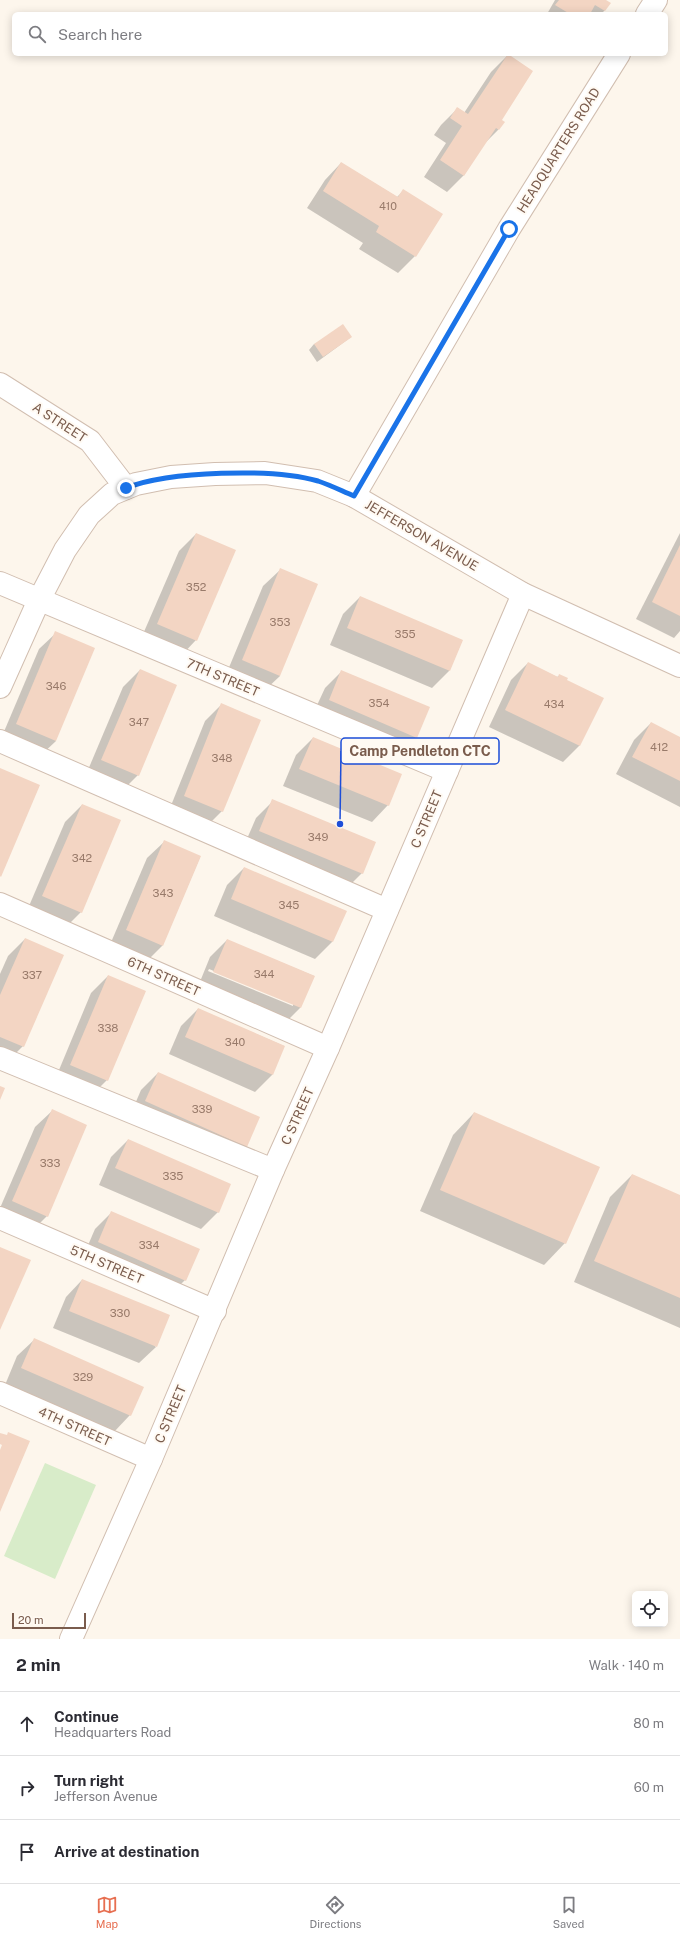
<!DOCTYPE html>
<meta charset="utf-8">
<style>
body{margin:0;font-family:"Public Sans",sans-serif;background:#f2f2f3;color:#2b2b33}
.controls{position:absolute;right:12px;bottom:12px;display:grid;overflow:hidden;border-radius:6px;box-shadow:0 2px 10px #0003}
.controls button{width:36px;height:36px;display:grid;place-items:center;padding:0;border:0;border-bottom:1px solid #e1e1e2;background:#fff;color:#2b2b33;font:20px sans-serif}
.scale{position:absolute;left:12px;bottom:10px;width:74px;box-sizing:border-box;padding-left:4px;border:2px solid #7a5c4d;border-top:0;font-size:11px;line-height:14px;white-space:nowrap;color:#7a5c4d;-webkit-text-stroke:3px #fffaf3;paint-order:stroke}
.stop{position:absolute;width:12px;height:12px;margin:-9px;border:3px solid #1a73e8;border-radius:50%;background:#fff}
.stop.end{background:#1a73e8;border-color:#fff;box-shadow:0 1px 4px #0008}
.list{margin:0;padding:0;list-style:none}
h2{display:flex;justify-content:space-between;align-items:center;height:52px;margin:0;padding:0 16px;font-size:17px}
h2 small{font-size:13px;font-weight:400;color:#7c7c81}
.list li{display:grid;grid-template-columns:26px 1fr auto;gap:12px;align-items:center;box-sizing:border-box;height:64px;padding:0 16px;border-top:1px solid #e1e1e2}
.list b{display:block;font-size:15px;white-space:nowrap}
.list p{margin:0;font-size:13px;white-space:nowrap;color:#7c7c81}
.list em{font-size:13px;font-style:normal;color:#7c7c81}
.icon{flex:none;width:22px;height:22px;fill:none;stroke:currentColor;stroke-width:2;stroke-linecap:round;stroke-linejoin:round}
.map{position:relative;flex:none;width:680px;height:1639px;overflow:hidden}
.search{position:absolute;background:#fff;box-shadow:0 2px 10px #0003;left:12px;right:12px;top:12px;height:44px;display:flex;align-items:center;gap:10px;box-sizing:border-box;padding:0 14px;border-radius:6px;color:#7c7c81;font-size:15px}
.sheet{height:244px;background:#fff}
nav{display:flex;justify-content:space-around;align-items:center;box-sizing:border-box;height:56px;border-top:1px solid #e1e1e2;background:#fff;font-size:11px;color:#7c7c81}
nav a{display:grid;justify-items:center;gap:2px}
nav .on{color:#e76f51}
.map>svg:first-child{display:block}
.green{fill:#d8ecc9}
.shadow{fill:#0003;fill-rule:evenodd}
.building{fill:#f3d5c3}
.lines{fill:none;stroke-linecap:round;stroke-linejoin:round}
.minor-casing{stroke:#d1beb0;stroke-width:24}
.minor{stroke:#fff;stroke-width:22}
.route{stroke:#1a73e8;stroke-width:5}
.labels{text-anchor:middle;stroke-width:4;stroke-linejoin:round;paint-order:stroke}
.number-label{font-size:11px;fill:#987a6a}
.street-label{font-size:13px;fill:#7a5c4d;stroke:#fffaf3}
.leader{fill:none;stroke:#1d4ed8;stroke-width:1.5}
.callout-dot{fill:#1d4ed8;stroke:#fffaf3;stroke-width:1.5}
.callout{fill:#fffaf3;stroke:#1d4ed8;stroke-width:1.5}
.callout-label{font-size:14px;text-anchor:middle;font-weight:bold;fill:#7a5c4d}
</style>
<div class="map">
<svg width="680" height="1639" viewBox="0 0 680 1639">
<rect width="100%" height="100%" fill="#fdf6ec"/>
<polygon class="green" points="45,1463 96,1485 55,1579 4,1556"/>
<g class="shadow">
<polygon points="555,0 604,0 605,10 601,14 547,14"/>
<polygon points="508,55 500,120 503,122 498,130 484,144 464,175 447,192 424,177 446,143 434,135 441,125 458,108 464,113 491,72"/>
<polygon points="341,163 397,197 403,191 441,214 415,256 398,273 359,249 363,243 307,208 325,180"/>
<polygon points="351,337 317,362 309,350 314,344"/>
<polygon points="680,533 680,631 674,638 636,619"/>
<polygon points="196,534 196,640 180,657 140,641 179,551"/>
<polygon points="280,570 280,676 263,692 225,677 263,586"/>
<polygon points="360,597 462,641 449,671 432,688 330,645 343,614"/>
<polygon points="56,633 56,741 39,757 0,741 39,649"/>
<polygon points="528,663 557,677 560,675 565,681 580,745 563,762 489,727 511,680"/>
<polygon points="140,670 138,775 121,792 85,777 123,687"/>
<polygon points="342,671 416,737 399,754 312,716 325,688"/>
<polygon points="222,704 222,811 205,828 168,813 205,721"/>
<polygon points="651,723 680,738 680,807 616,774 634,740"/>
<polygon points="313,738 388,805 372,822 283,786 296,755"/>
<polygon points="273,801 362,873 345,890 243,848 256,818"/>
<polygon points="82,805 81,912 64,929 26,913 65,822"/>
<polygon points="164,842 200,857 162,946 145,963 109,947 147,858"/>
<polygon points="244,868 345,911 332,942 315,959 214,916 227,885"/>
<polygon points="25,939 23,1046 6,1063 0,1060 0,974 8,956"/>
<path d="M227 940 314 976 300 1008 283 1025 197 989 210 957ZM209 969 293 1004V1006L208 971Z"/>
<polygon points="108,976 107,1080 90,1097 54,1082 91,993"/>
<polygon points="198,1009 284,1046 272,1075 255,1092 169,1054 181,1026"/>
<polygon points="158,1073 246,1146 229,1163 129,1118 141,1090"/>
<polygon points="52,1111 47,1216 30,1233 0,1208 35,1127"/>
<polygon points="474,1113 565,1243 544,1265 420,1211 453,1135"/>
<polygon points="128,1140 218,1212 201,1229 99,1185 111,1157"/>
<polygon points="632,1175 680,1196 680,1328 574,1282 610,1197"/>
<polygon points="112,1212 185,1280 168,1297 82,1259 95,1229"/>
<polygon points="82,1280 156,1347 139,1363 53,1328 66,1297"/>
<polygon points="34,1340 130,1415 114,1432 5,1385 17,1356"/>
</g>
<g class="building">
<polygon points="559,0 606,0 611,3 605,11 595,5 590,14 570,14 555,5"/>
<polygon points="508,54 533,71 502,120 505,122 499,130 496,128 464,176 440,160 462,126 450,118 457,107 468,114"/>
<polygon points="341,162 398,197 403,189 443,214 416,257 376,232 379,226 323,191"/>
<polygon points="343,324 352,337 323,357 314,344"/>
<polygon points="196,533 236,550 197,641 157,624"/>
<polygon points="680,545 680,616 652,602"/>
<polygon points="280,568 318,584 280,676 242,660"/>
<polygon points="360,596 463,640 450,671 347,628"/>
<polygon points="55,631 95,648 56,741 16,724"/>
<polygon points="528,662 558,677 559,674 568,678 567,680 604,698 580,746 505,710"/>
<polygon points="140,669 177,685 139,776 101,760"/>
<polygon points="341,670 430,707 417,738 329,700"/>
<polygon points="221,703 261,720 223,812 184,796"/>
<polygon points="651,722 680,737 680,781 632,757"/>
<polygon points="313,737 402,774 389,806 299,769"/>
<polygon points="0,768 40,785 1,877 0,876"/>
<polygon points="272,799 376,842 363,874 259,831"/>
<polygon points="82,804 121,820 82,913 42,896"/>
<polygon points="164,840 201,856 163,946 126,930"/>
<polygon points="244,867 347,911 333,942 231,899"/>
<polygon points="25,938 64,955 24,1047 0,1037 0,995"/>
<polygon points="227,939 315,976 301,1008 213,972"/>
<polygon points="108,975 146,991 108,1081 70,1065"/>
<polygon points="198,1008 285,1046 273,1075 185,1037"/>
<polygon points="158,1072 260,1117 247,1147 145,1101"/>
<polygon points="0,1086 5,1088 0,1100"/>
<polygon points="52,1109 87,1125 48,1217 12,1201"/>
<polygon points="474,1112 600,1167 566,1244 440,1190"/>
<polygon points="128,1139 231,1184 219,1213 115,1168"/>
<polygon points="632,1174 680,1195 680,1298 594,1261"/>
<polygon points="111,1211 200,1249 186,1281 98,1242"/>
<polygon points="0,1247 31,1260 0,1330"/>
<polygon points="82,1279 170,1315 157,1347 69,1311"/>
<polygon points="34,1338 144,1387 131,1416 21,1368"/>
<polygon points="8,1432 30,1441 0,1512 0,1450 2,1445 0,1444 0,1433 7,1435"/>
</g>
<g class="lines">
<g class="minor-casing">
<g id="minor">
<polyline points="647,14 656,0"/>
<polyline points="0,384 90,441 126,488"/>
<polyline points="354,496 509,229 619,54"/>
<polyline points="0,583 447,771"/>
<polyline points="0,687 39,600 65,550 89,515 112,494 136,484 171,477 215,474 265,473 317,481 354,496 523,594 680,666"/>
<polyline points="0,741 387,910"/>
<polyline points="0,904 328,1048"/>
<polyline points="0,1058 273,1170"/>
<polyline points="0,1218 215,1311"/>
<polyline points="0,1393 151,1459"/>
<polyline points="71,1639 151,1459 273,1170 328,1048 523,594"/>
</g>
</g>
<use href="#minor" class="minor"/>
</g>
<g class="lines">
<path class="route" d="M126 488C169 471 273 468 318 481 330 485 342 491 354 496L509 229"/>
</g>
<g class="labels">
<g class="number-label">
<text x="388" y="210">410</text>
<text x="196" y="591">352</text>
<text x="280" y="626">353</text>
<text x="405" y="638">355</text>
<text x="56" y="690">346</text>
<text x="379" y="707">354</text>
<text x="554" y="708">434</text>
<text x="139" y="726">347</text>
<text x="659" y="751">412</text>
<text x="222" y="762">348</text>
<text x="318" y="841">349</text>
<text x="82" y="862">342</text>
<text x="163" y="897">343</text>
<text x="289" y="909">345</text>
<text x="264" y="978">344</text>
<text x="32" y="979">337</text>
<text x="108" y="1032">338</text>
<text x="235" y="1046">340</text>
<text x="202" y="1113">339</text>
<text x="50" y="1167">333</text>
<text x="173" y="1180">335</text>
<text x="149" y="1249">334</text>
<text x="120" y="1317">330</text>
<text x="83" y="1381">329</text>
</g>
<g class="street-label">
<text transform="translate(558 150) rotate(-58)" y="5">HEADQUARTERS ROAD</text>
<text transform="translate(60 422) rotate(33)" y="5">A STREET</text>
<text transform="translate(422 535) rotate(30)" y="5">JEFFERSON AVENUE</text>
<text transform="translate(223 677) rotate(23)" y="5">7TH STREET</text>
<text transform="translate(426 819) rotate(-67)" y="5">C STREET</text>
<text transform="translate(164 976) rotate(24)" y="5">6TH STREET</text>
<text transform="translate(297 1116) rotate(-66)" y="5">C STREET</text>
<text transform="translate(107 1264) rotate(23)" y="5">5TH STREET</text>
<text transform="translate(170 1414) rotate(-67)" y="5">C STREET</text>
<text transform="translate(75 1426) rotate(24)" y="5">4TH STREET</text>
</g>
</g>
<path class="leader" d="M340 824L341 751"/>
<circle class="callout-dot" cx="340" cy="824" r="4"/>
<rect class="callout" x="341" y="738" width="158" height="26" rx="4"/>
<g class="callout-label">
<text x="420" y="756">Camp Pendleton CTC</text>
</g>
</svg>
<div class="controls">
<button><svg class="icon" aria-label="locate" viewBox="0 0 24 24"><circle cx="12" cy="12" r="6"/><path d="M12 2v4M12 18v4M2 12h4M18 12h4"/></svg></button>
</div>
<div class="scale">20 m</div>
<div class="stop" style="left:509px;top:229px"></div>
<div class="stop end" style="left:126px;top:488px"></div>
<div class="search"><svg class="icon" aria-label="search" viewBox="0 0 24 24"><circle cx="10" cy="10" r="6"/><path d="M15 15l6 6"/></svg>Search here</div>
</div>
<section class="sheet">
<h2>2 min<small>Walk · 140 m</small></h2>
<ul class="list">
<li><svg class="icon" aria-label="ahead" viewBox="0 0 24 24"><path d="M12 20V5M6 11l6-6 6 6"/></svg><div><b>Continue</b><p>Headquarters Road</p></div><em>80 m</em></li>
<li><svg class="icon" aria-label="right" viewBox="0 0 24 24"><path d="M7 20v-9h11M14 6l5 5-5 5"/></svg><div><b>Turn right</b><p>Jefferson Avenue</p></div><em>60 m</em></li>
<li><svg class="icon" aria-label="arrive" viewBox="0 0 24 24"><path d="M6 21V4h12l-3 4 3 4H6"/></svg><div><b>Arrive at destination</b></div></li>
</ul>
</section>
<nav>
<a class="on"><svg class="icon" aria-label="map" viewBox="0 0 24 24"><path d="M3 6l6-2 6 2 6-2v14l-6 2-6-2-6 2zM9 4v14M15 6v14"/></svg>Map</a>
<a><svg class="icon" aria-label="directions" viewBox="0 0 24 24"><path d="M12 3l9 9-9 9-9-9zM9 14v-3h6M13 9l2 2-2 2"/></svg>Directions</a>
<a><svg class="icon" aria-label="saved" viewBox="0 0 24 24"><path d="M7 4h10v16l-5-4-5 4z"/></svg>Saved</a>
</nav>
